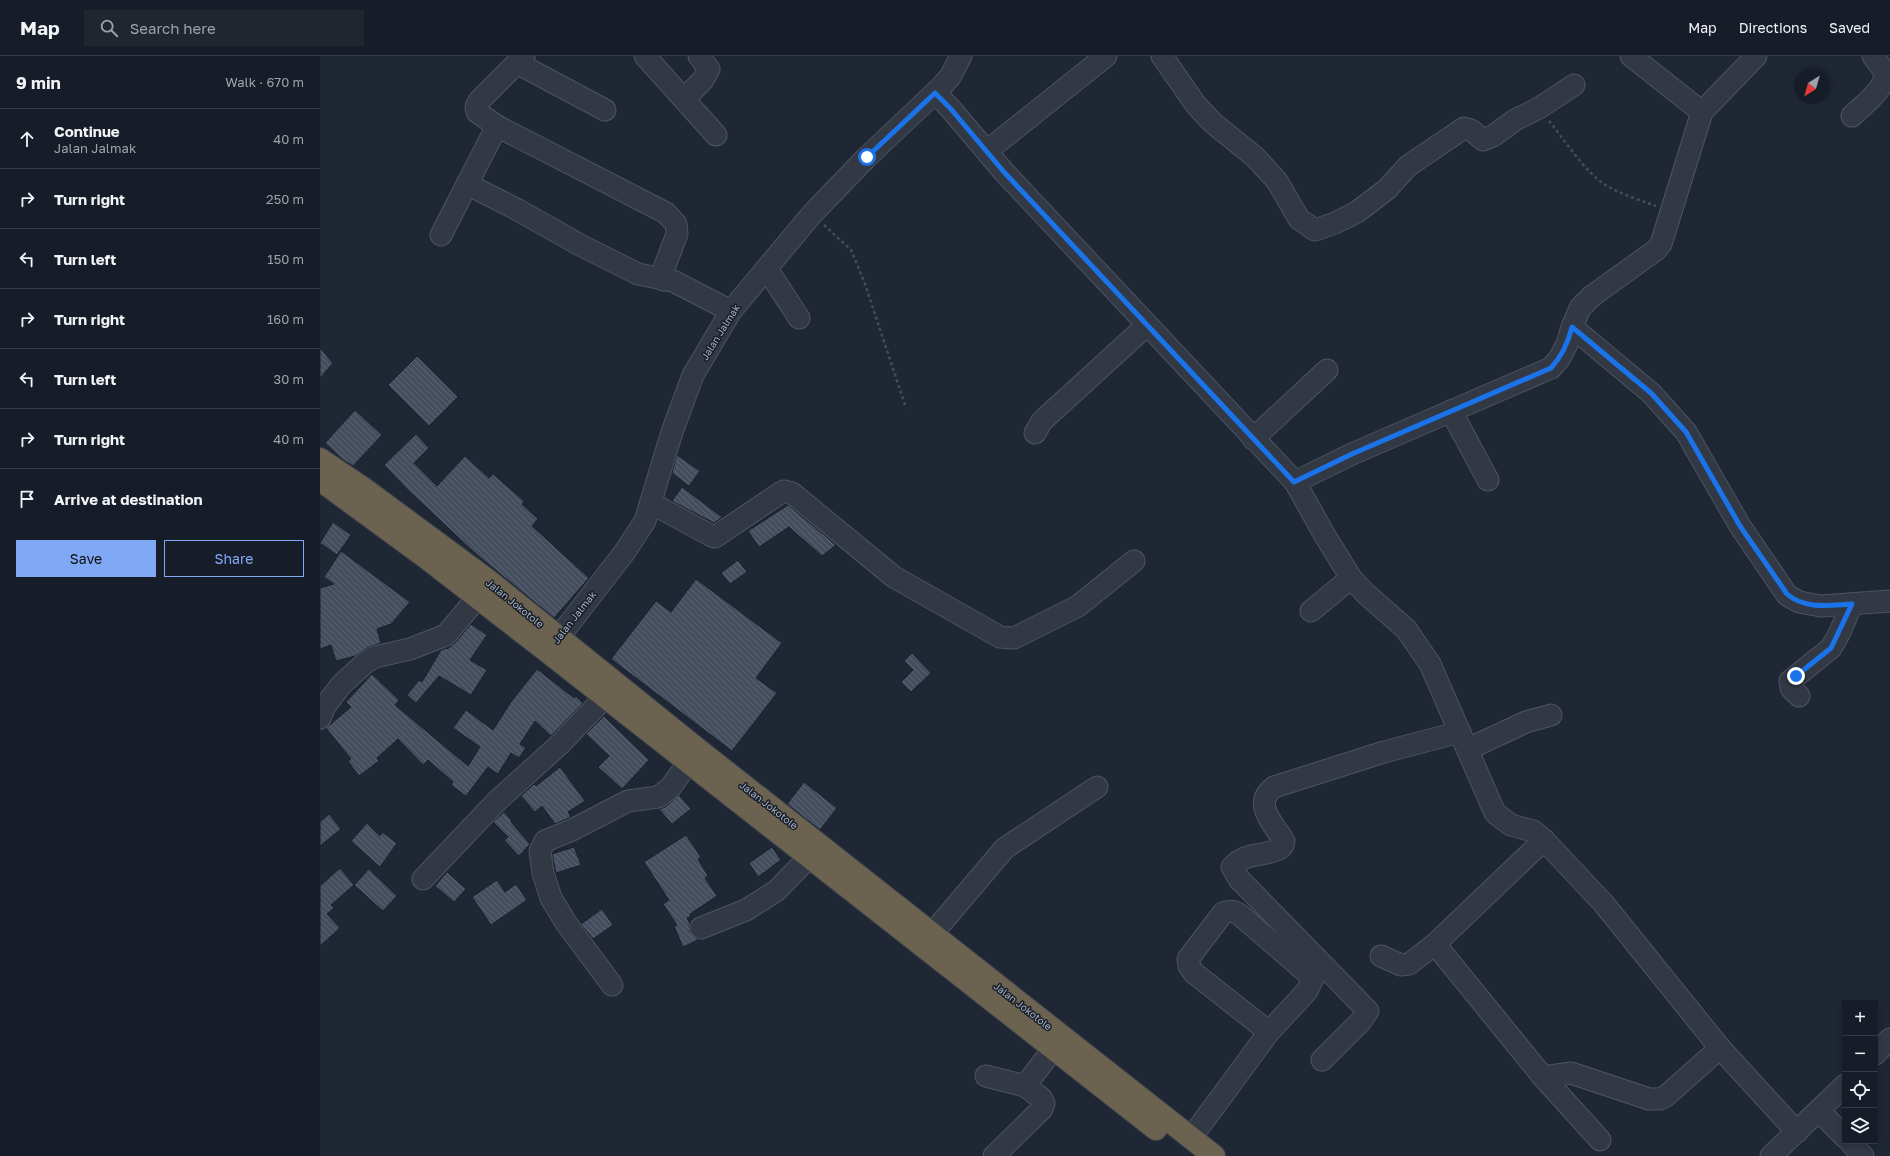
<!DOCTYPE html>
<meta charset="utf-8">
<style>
body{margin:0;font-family:"Golos Text",sans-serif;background:#202630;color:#f1f3f6}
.controls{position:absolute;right:12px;bottom:12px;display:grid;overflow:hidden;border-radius:0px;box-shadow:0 2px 6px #0003}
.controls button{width:36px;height:36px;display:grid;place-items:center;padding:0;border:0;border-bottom:1px solid #363b45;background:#171d28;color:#f1f3f6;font:20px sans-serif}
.compass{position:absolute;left:1474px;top:12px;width:36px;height:36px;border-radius:50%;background:#171d28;box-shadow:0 2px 6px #0003;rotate:217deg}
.stop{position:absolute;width:12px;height:12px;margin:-9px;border:3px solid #1a73e8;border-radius:50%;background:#fff}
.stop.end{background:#1a73e8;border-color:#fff;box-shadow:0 1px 4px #0008}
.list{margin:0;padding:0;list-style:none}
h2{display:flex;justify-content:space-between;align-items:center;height:52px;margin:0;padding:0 16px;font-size:17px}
h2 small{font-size:13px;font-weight:400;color:#9ea2a8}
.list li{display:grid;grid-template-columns:26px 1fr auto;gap:12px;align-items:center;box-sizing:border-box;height:60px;padding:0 16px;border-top:1px solid #363b45}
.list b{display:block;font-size:15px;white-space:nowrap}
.list p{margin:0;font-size:13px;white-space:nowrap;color:#9ea2a8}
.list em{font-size:13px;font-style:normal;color:#9ea2a8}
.actions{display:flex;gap:8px;padding:12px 16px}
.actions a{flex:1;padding:9px 0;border:1px solid #7fa8f5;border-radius:0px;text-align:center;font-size:14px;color:#7fa8f5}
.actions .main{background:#7fa8f5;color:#111}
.icon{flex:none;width:22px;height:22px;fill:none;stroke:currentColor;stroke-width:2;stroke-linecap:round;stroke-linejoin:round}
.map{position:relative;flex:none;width:1570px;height:1100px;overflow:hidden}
header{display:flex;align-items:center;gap:24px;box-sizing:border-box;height:56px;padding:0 20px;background:#171d28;border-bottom:1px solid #363b45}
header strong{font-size:19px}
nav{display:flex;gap:22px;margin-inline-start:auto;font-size:14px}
.search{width:280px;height:36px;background:#202630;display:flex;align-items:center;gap:10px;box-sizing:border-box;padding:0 14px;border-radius:0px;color:#9ea2a8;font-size:15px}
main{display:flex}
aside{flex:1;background:#171d28}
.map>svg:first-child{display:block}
.building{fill:url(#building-back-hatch);stroke:#1a212c}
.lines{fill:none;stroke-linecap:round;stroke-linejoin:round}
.minor-casing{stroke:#4d5461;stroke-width:23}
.highway-casing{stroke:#3a414d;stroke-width:24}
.path{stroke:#3e5053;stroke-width:2.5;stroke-dasharray:3 3;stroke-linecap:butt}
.minor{stroke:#323945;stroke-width:21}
.highway{stroke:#6b6250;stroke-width:22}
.route{stroke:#1a73e8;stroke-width:5}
.labels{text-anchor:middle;stroke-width:3;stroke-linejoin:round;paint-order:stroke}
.street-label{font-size:10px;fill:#acb4c3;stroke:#181f2a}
</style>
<header>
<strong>Map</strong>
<div class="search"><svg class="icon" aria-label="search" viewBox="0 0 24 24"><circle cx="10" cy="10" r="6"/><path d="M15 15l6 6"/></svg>Search here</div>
<nav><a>Map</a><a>Directions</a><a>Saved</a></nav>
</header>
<main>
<aside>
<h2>9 min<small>Walk · 670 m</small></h2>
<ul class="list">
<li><svg class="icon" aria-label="ahead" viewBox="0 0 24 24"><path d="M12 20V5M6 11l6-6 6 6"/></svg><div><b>Continue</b><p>Jalan Jalmak</p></div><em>40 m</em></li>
<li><svg class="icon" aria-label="right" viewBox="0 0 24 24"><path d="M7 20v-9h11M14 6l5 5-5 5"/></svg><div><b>Turn right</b></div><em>250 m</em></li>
<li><svg class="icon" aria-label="left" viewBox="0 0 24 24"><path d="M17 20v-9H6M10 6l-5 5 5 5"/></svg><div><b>Turn left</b></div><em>150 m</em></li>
<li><svg class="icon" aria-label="right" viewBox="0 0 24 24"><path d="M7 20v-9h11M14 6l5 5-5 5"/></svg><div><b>Turn right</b></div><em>160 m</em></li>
<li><svg class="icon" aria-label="left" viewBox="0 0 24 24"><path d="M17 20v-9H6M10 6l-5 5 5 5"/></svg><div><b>Turn left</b></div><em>30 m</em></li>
<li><svg class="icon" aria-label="right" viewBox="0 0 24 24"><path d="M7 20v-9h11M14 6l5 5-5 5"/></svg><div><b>Turn right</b></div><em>40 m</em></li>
<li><svg class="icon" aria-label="arrive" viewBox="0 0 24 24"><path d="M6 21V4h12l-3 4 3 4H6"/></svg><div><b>Arrive at destination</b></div></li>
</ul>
<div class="actions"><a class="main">Save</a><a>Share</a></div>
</aside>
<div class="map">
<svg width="1570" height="1100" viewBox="0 0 1570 1100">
<defs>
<pattern id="building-back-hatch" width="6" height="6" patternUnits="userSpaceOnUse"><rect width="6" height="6" fill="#454e5f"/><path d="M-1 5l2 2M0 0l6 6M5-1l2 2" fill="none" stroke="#5d6574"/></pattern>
</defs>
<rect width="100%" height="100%" fill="#1f2735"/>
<g class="building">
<polygon points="0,292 13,307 0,322"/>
<polygon points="97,300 138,341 109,370 68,329"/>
<polygon points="35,354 62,379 33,410 22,403 5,387"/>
<polygon points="96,378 109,392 94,407 117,430 145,400 169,422 173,418 204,445 202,448 218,463 212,470 269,522 234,562 156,498 89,435 64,409"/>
<polygon points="357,399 380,415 369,430 352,417"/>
<polygon points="362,431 402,461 401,462 394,467 352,445"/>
<polygon points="468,449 516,489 502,500 469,471 439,491 428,475"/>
<polygon points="13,466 31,479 17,499 0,487"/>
<polygon points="21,495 90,546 71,568 57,573 61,587 49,591 35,600 16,605 11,589 0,593 0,532 14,528 4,521"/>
<polygon points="418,504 427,516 410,528 401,517"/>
<polygon points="376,523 462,587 436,622 457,637 412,695 291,603 336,545 351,556"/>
<polygon points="151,568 167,579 150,604 167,614 151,639 119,620 96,647 91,643 87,639 99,624 102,626 121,594 126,592 127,593 135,587"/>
<polygon points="592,597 611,617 591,636 581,626 593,614 584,605"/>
<polygon points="217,613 254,642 256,640 263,647 231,680 215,665 200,688 206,692 199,702 191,697 178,718 168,711 146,740 131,729 133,726 108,704 103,709 78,683 57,702 59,705 39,720 28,705 31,703 6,672 31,651 26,646 52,618 79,644 75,649 148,710 160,691 133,672 146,654 173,674 191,646"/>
<polygon points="284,660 329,704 302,733 278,711 289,700 266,678"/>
<polygon points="240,711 265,745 248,756 251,761 235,768 222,750 215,756 201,740 214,728 216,730"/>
<polygon points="484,726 517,752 500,774 467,748"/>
<polygon points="359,739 371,753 352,768 339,753 345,751"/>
<polygon points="184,756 192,765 191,766 210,788 199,800 184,784 188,781 173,766"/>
<polygon points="9,758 21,773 0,790 0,766"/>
<polygon points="47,767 60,780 62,776 77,787 60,811 31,785"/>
<polygon points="366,779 381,801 378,803 388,820 385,822 397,840 370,858 371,860 367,862 370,868 370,876 378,884 363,891 354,870 357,869 343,848 349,844 324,806"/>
<polygon points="254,791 261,809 236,817 232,798"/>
<polygon points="452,791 461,804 438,821 429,807"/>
<polygon points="20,812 34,829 11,849 14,852 7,858 20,872 0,890 0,830"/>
<polygon points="49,813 77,840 63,855 34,829"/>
<polygon points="127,816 146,833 134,846 115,830"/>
<polygon points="177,824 185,836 196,828 207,844 171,869 152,841"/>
<polygon points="282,853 293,869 273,883 261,868"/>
</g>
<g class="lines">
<g class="minor-casing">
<g id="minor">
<polyline points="204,0 159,45 156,51 157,56 177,70 346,157 356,168 357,178 344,212 344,224"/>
<polyline points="325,0 396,79"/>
<polyline points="842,0 876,49 893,67 935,101 957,125 979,163 995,174 1015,167 1037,156 1067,133 1088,110 1144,72 1151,74 1163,84 1173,80 1195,64 1219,52 1254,29"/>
<polyline points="1311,0 1382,56"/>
<polyline points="197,7 285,54"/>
<polyline points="615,37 630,52 684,116 975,426 1004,478 1031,522 1045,537 1086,573 1110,608 1175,757 1191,769 1213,775 1224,784 1284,848 1400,992 1477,1076"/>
<polyline points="364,43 383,24 389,13 379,0"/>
<path d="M1532 60C1542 50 1568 31 1564 16 1562 11 1556 5 1553 0"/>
<polyline points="667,95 786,0"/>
<polyline points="147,128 198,154 262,190 318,218 353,225 411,255"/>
<polyline points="121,179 177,70"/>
<polyline points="447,213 479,262"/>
<polyline points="1252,271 1331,337 1366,376 1420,470 1467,539 1479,546 1501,550 1570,545"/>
<polyline points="1131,355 1168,424"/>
<polyline points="715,377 722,365 826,270"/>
<polyline points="933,383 1007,314"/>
<polyline points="975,426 1032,398 1231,312 1239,303 1247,288 1252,271 1260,252 1272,240 1336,194 1341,188 1382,56 1436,0"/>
<polyline points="331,447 390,479 395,481 460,437 464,435 472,437 574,521 680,581 694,582 758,550 814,505"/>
<polyline points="991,555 1031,522"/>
<polyline points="228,595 304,497 325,465 352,376 373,319 411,255 492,158 547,101 621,31 630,21 641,0"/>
<polyline points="1479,640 1471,632 1470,625 1511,592 1519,578 1532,548"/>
<polyline points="0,662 5,650 21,629 45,607 55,601 90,593 126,579 157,542"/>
<polyline points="1148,693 1206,666 1231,659"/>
<polyline points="1224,784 1115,888 1223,1021 1251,1017 1329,1043 1340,1043 1346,1040 1400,992"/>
<polyline points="103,823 177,745 239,689 285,641"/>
<polyline points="381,872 426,854 456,835 500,790"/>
<polyline points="612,878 685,792 777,731"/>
<polyline points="1061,900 1081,909 1089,908 1115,888"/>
<polyline points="292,929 246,867 231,842 223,817 220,795 225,785 252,774 308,745 338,741 350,732 368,707"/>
<polyline points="1555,998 1570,983"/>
<path d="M1002 1004 1041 965 1048 955 919 823 912 811C927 795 943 801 959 793 962 791 964 788 964 785 953 767 932 748 954 731L1064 696 1140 676"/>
<polyline points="666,1020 705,1030"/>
<polyline points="1223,1021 1280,1084"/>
<polyline points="1499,1055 1525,1081"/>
<path d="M871 1082 949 976 987 935 993 922 919 858C913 855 910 854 903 857L868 903 869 910 874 917 949 976"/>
<polyline points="1529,1085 1543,1100"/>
<polyline points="674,1100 722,1053 724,1047 721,1042 705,1030 733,993"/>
<polyline points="1451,1100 1525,1029"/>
</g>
</g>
<g class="highway-casing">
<g id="highway">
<polyline points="0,403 43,432 169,525 380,695 894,1100"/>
<polyline points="0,424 104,500 228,596 836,1073"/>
</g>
</g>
<g class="path">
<path d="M1229 65C1244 83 1265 116 1284 128 1300 138 1319 144 1336 150"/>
<polyline points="504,169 531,194 534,201 544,225 586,352"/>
</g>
<use href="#minor" class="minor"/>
<use href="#highway" class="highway"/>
</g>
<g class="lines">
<path class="route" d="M547 101 615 37 630 52 684 116 974 426 1032 398 1231 312C1242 300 1248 287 1252 271L1331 337 1366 376 1420 470 1467 538C1485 554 1511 549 1532 548L1511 592 1476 620"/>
</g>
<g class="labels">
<g class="street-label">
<text transform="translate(400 276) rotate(-58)" y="4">Jalan Jalmak</text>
<text transform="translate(195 547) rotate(39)" y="4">Jalan Jokotole</text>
<text transform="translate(254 561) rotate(-52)" y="4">Jalan Jalmak</text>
<text transform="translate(449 749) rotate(38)" y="4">Jalan Jokotole</text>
<text transform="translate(703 950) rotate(38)" y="4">Jalan Jokotole</text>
</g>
</g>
</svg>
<div class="controls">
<button>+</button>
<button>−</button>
<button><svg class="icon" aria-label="locate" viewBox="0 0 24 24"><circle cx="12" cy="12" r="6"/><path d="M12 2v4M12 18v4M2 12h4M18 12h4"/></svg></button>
<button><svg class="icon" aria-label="layers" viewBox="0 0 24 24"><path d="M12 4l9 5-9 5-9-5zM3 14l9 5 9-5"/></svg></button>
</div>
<svg class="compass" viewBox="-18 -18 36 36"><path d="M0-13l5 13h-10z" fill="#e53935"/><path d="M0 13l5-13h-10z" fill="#9ea2a8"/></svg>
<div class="stop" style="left:547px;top:101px"></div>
<div class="stop end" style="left:1476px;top:620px"></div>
</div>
</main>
